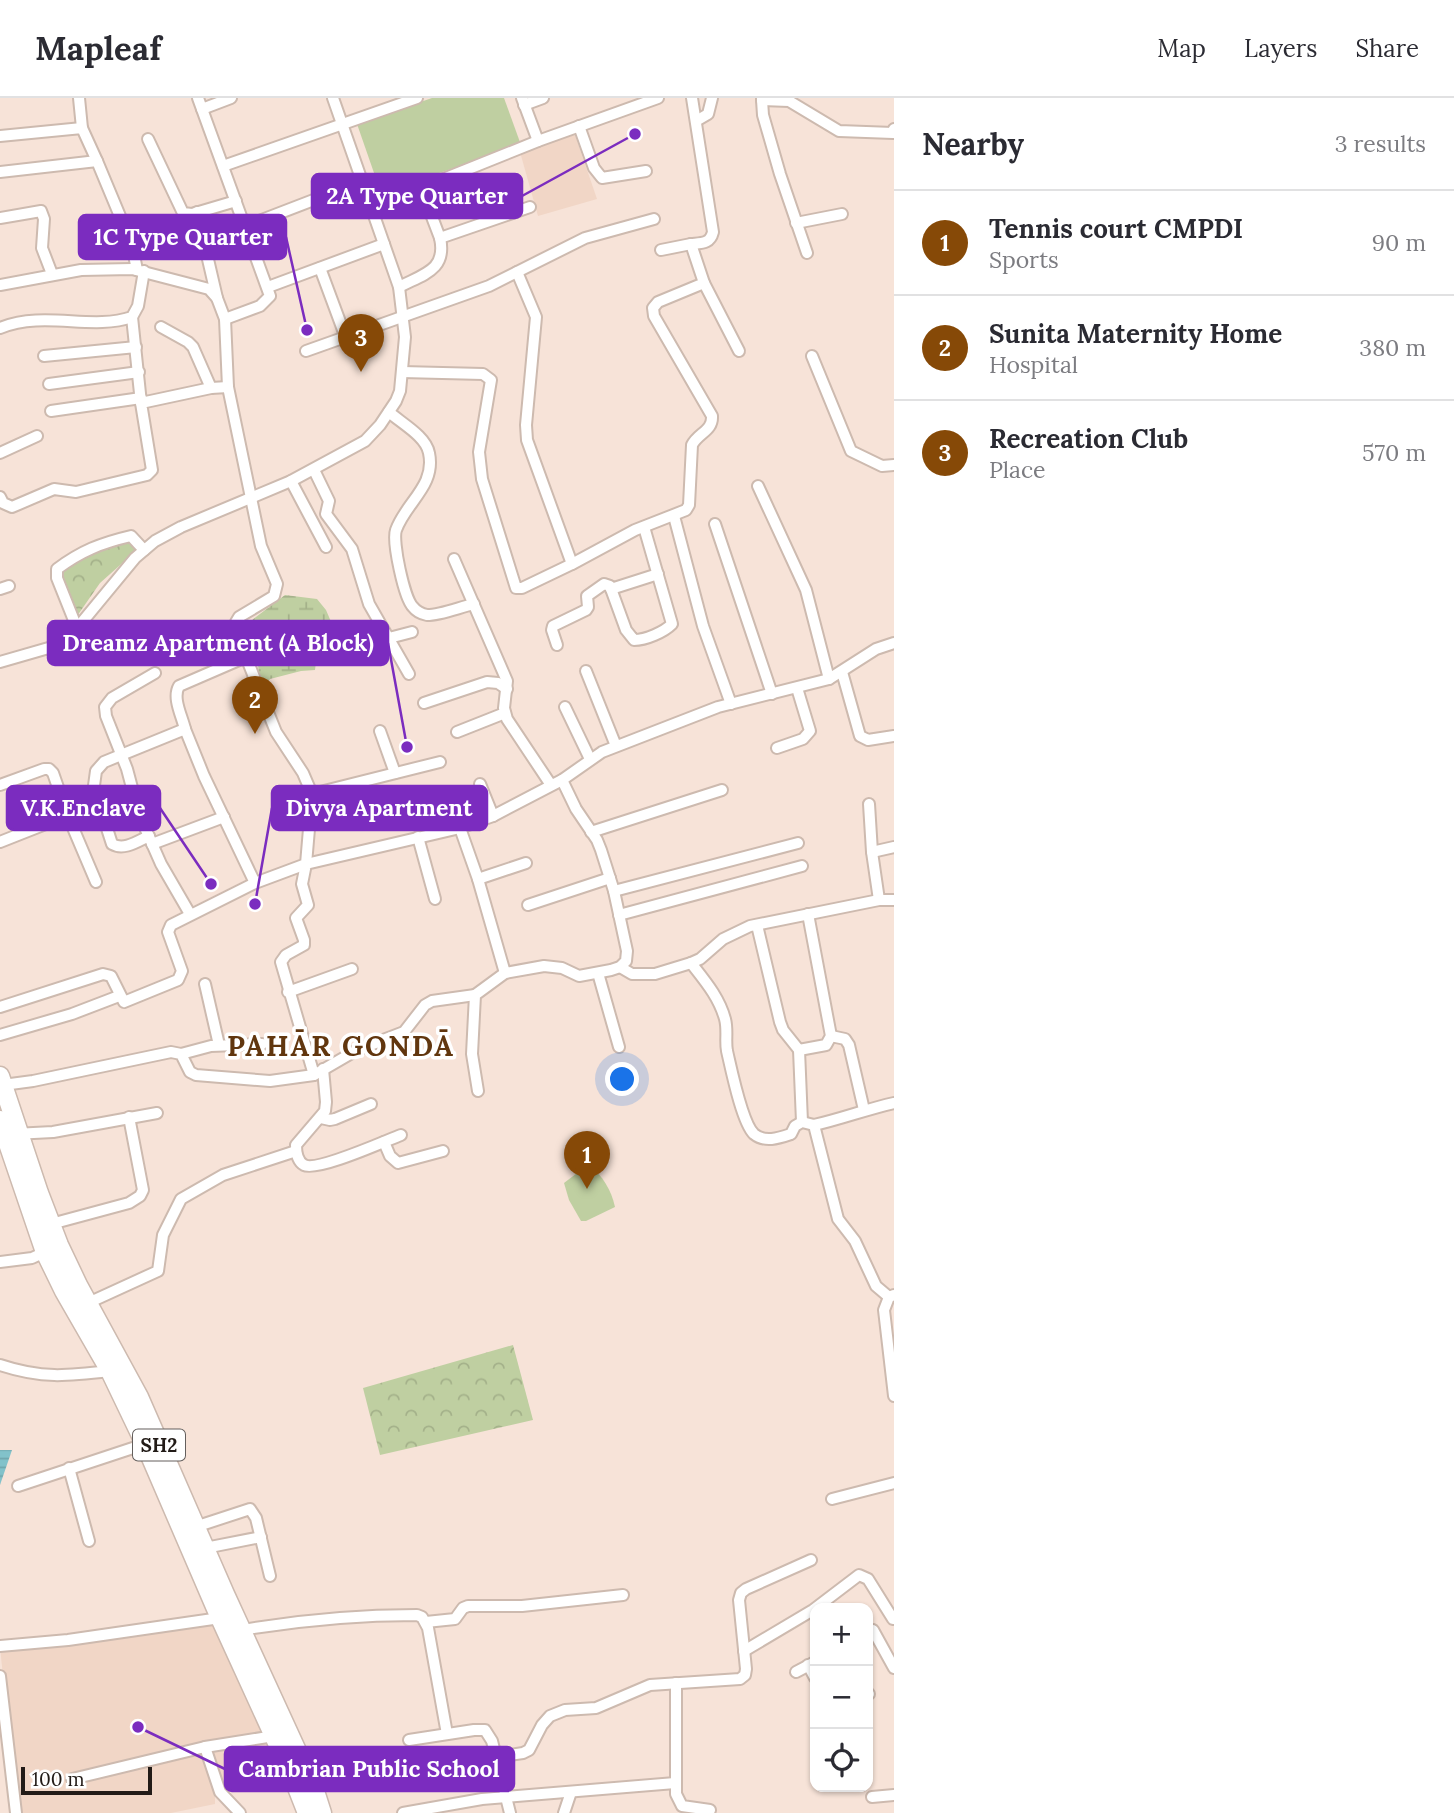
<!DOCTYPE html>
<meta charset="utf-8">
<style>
body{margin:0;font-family:Lora,serif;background:#f7f7f7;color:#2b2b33}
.controls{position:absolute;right:21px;bottom:21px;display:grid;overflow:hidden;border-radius:14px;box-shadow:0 2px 5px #0004}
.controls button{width:63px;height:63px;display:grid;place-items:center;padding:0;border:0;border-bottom:2px solid #e1e1e2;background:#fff;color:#2b2b33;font:35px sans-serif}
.scale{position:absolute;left:21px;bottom:18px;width:131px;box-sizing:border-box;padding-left:7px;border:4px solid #221b17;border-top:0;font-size:19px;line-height:24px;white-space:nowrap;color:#221b17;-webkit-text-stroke:5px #fff;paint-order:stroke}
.you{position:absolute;left:623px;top:982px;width:24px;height:24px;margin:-18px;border:5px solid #fff;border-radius:50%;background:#1a73e8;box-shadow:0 0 0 10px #1a73e833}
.badge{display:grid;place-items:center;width:46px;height:46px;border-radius:50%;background:#864907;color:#fff;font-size:23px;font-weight:700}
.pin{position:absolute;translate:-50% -58px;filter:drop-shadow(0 2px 4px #0008)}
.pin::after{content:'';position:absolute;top:37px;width:24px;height:21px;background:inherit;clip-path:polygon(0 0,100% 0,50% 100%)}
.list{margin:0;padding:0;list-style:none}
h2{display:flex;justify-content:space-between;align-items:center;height:91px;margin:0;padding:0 28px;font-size:30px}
h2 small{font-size:23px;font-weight:400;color:#7c7c81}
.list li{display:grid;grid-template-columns:46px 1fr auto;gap:21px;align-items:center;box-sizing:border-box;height:105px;padding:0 28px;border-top:2px solid #e1e1e2}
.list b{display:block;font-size:26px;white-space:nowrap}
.list p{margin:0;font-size:23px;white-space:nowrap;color:#7c7c81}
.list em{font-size:23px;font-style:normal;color:#7c7c81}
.icon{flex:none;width:38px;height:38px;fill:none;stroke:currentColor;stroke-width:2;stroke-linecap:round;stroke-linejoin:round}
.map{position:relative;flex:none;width:894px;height:1715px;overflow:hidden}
header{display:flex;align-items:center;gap:42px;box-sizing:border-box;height:98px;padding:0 35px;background:#fff;border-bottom:2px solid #e1e1e2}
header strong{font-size:33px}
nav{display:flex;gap:38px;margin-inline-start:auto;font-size:24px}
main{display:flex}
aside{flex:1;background:#fff}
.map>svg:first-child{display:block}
.built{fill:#f1d6c6}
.wetland{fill:url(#wetland-marsh)}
.park{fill:url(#park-crowns)}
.pitch{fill:#bfcfa1}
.water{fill:url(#water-rules)}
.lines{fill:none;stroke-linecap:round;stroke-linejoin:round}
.street-casing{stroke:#cdbaaf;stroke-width:14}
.primary-casing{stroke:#cdbaaf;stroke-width:21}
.street{stroke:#fff;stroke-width:10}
.primary{stroke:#fff;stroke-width:18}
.labels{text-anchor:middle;stroke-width:7;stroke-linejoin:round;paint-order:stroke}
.shield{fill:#fff;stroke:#645f5d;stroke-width:2}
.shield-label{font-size:19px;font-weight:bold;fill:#221b17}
.district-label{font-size:28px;font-weight:bold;letter-spacing:2px;fill:#61360e;stroke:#fff}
.leader{fill:none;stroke:#7b2cbf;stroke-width:2.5}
.callout-dot{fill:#7b2cbf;stroke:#fff;stroke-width:2.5}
.callout{fill:#7b2cbf;stroke:#7b2cbf;stroke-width:2.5}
.callout-label{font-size:23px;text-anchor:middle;font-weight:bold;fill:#fff}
</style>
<header>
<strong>Mapleaf</strong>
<nav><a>Map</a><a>Layers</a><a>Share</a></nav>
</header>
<main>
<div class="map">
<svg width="894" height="1715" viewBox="0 0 894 1715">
<defs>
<pattern id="wetland-marsh" width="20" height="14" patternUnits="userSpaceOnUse" patternTransform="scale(1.75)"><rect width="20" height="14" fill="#bfcfa1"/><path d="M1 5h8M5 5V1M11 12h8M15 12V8" fill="none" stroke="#a4b18a"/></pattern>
<pattern id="park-crowns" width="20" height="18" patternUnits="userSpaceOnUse" patternTransform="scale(1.75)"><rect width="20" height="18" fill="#bfcfa1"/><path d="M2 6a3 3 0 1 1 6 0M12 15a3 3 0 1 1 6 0" fill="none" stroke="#a4b18a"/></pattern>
<pattern id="water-rules" width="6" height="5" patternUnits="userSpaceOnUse" patternTransform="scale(1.75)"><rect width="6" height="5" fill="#82c2ca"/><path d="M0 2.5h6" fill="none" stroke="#70a6ad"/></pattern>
</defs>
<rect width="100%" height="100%" fill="#f7e3d8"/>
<g class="built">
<polygon points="575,37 597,101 538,118 520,54"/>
<polygon points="214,1520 290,1674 215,1691 215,1706 171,1715 17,1715 0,1549"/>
</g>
<polygon class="wetland" points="285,497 317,501 326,512 335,533 331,544 317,556 315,572 301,573 270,581 267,585 272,596 262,599 257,559 272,562 281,554 278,543 252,522"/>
<g class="park">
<path d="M130 442 137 452 100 485 75 521 58 478C74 455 104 449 130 442Z"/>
<polygon points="513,1247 533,1322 380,1357 363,1290"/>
</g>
<g class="pitch">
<polygon points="432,0 504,0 521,47 381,95 357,26"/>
<path d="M589 1066C603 1079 611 1091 615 1109L586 1123H581L569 1102 564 1085Z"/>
</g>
<polygon class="water" points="0,1352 12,1352 0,1387"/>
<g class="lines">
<g class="street-casing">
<g id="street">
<polyline points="79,0 82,30"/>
<polyline points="198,0 270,198 260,208 225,221"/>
<polyline points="522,0 538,43"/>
<polyline points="762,0 762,2 789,3 839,33 893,35 894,31"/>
<polyline points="762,2 763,17 780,76 807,155"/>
<polyline points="524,7 543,0"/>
<polyline points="202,11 231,0"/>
<polyline points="696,23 708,16 712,0"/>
<polyline points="579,28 594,70 602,80 646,73"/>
<polyline points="0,38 82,30 97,63"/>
<polyline points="148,41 183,115 192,116 236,103"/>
<polyline points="223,68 417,0"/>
<polyline points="0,74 97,63 132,147 137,172"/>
<polyline points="421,90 440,140 530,109"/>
<polyline points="370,104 421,90 538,43 658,0"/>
<polyline points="197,114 217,200"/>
<polyline points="0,120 41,113 44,121 42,150 52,176"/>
<polyline points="796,125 842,116"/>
<polyline points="246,128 363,83"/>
<polyline points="661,152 691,146"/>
<polyline points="320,170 346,240"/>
<polyline points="517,174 536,219 526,327 527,342 572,466"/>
<polyline points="704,185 739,253"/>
<polyline points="0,187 81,172 132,171 209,191 217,200 225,221 228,289 261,448 277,486 274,498 239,519 236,524 246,559"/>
<polyline points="268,189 384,146"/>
<path d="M399 189C424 176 447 172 440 140"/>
<polyline points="132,219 141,305"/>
<polyline points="161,229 188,244 193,249 211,290"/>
<path d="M0 230C45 212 91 233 132 219L138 208 144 173"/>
<polyline points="306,253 489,188 585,140 654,121"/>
<polyline points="44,258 136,249"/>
<polyline points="812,258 851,353 882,368 894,367"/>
<path d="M402 274 483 276 491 282 479 354 482 381 516 490H522L572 466 635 432 686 412 689 407 692 347C698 335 713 333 712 318L654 218 653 210 658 204 704 185 691 146C702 145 710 146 713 134L692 0"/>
<polyline points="49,286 139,274"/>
<polyline points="51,313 141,300"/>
<path d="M389 314C401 325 426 338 429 355 436 388 406 404 396 432 392 443 404 500 413 509 416 513 422 516 427 517 441 517 460 509 474 506"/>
<polyline points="0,355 37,338"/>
<polyline points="314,372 329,403 326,416 352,451 369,506 409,576"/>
<polyline points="291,383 326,449"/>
<polyline points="758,388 806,492 829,581"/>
<polyline points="0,399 3,405 12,409 54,391 76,394 147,377 152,372 141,305 211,290 228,289"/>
<polyline points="674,418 703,528 731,606"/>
<polyline points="715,426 772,596"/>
<polyline points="454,461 507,583 504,610 507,621 551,687"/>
<polyline points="0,491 9,488"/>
<polyline points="611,491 658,476"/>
<path d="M77 530 57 480V471C81 453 101 445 131 438L144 452"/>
<polyline points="389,540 412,534"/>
<path d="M557 547 552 532 553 528 586 512 588 509 587 498 604 486 610 488 626 532 634 542C646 542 664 534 672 526L644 429"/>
<polyline points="0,564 59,547 69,540 135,460 155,443 181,429 291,383 365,343 380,327 396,303 400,293 405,239 399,189 333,0"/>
<polyline points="586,573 616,648"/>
<polyline points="842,574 860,638 868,642 894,638"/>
<polyline points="155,575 112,600 105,609 106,618 127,671 139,716 161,766 190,816"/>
<polyline points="424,605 487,584 498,585 507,591"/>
<polyline points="565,609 590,661"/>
<polyline points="380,633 395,675"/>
<polyline points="457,634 505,615"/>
<polyline points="777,650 803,641 810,633 797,590"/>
<polyline points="480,686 493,718"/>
<polyline points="0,687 44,671 49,671 53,675 68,718 96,784"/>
<path d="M94 690 112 746C124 753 138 743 149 738"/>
<polyline points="312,696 440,664"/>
<polyline points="869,706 872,754 879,802"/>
<polyline points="460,730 478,781 505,875"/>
<polyline points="591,734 722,692"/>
<polyline points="418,739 435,801"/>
<polyline points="0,744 81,712 92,702 96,673 104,664 185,631 204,678 255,785"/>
<polyline points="152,746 224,719"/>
<polyline points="872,754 894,749"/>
<polyline points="478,781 526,765"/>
<polyline points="614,793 798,745"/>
<polyline points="528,807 610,780"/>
<polyline points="619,817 802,768"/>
<polyline points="757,827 780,924 783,932 799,952 802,1024"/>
<path d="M691 865C705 883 719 899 725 921 728 932 725 943 727 953 731 970 742 1025 754 1036 765 1045 779 1040 791 1036L795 1028 802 1024 814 1027 838 1121 855 1143 876 1188 889 1199"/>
<polyline points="620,869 632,876 655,876 691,865 700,861 723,841 750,828 879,802 894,802"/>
<polyline points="598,875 619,949"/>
<polyline points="205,886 219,947"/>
<polyline points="288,894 352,871"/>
<path d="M0 909 103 876 111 878 124 904 178 882 182 873 168 834 171 827 255 785 306 766 312 696 303 675 276 634 246 559 179 588C172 600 182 618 185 631"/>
<polyline points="0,937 72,916 119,898"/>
<polyline points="831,938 845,941 849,947 864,1012"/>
<polyline points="799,952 826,947 831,938 808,816"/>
<polyline points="181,956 211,948 262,946"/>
<path d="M323 971 326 1004 325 1013 296 1047C296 1054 297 1063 304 1067 317 1074 385 1043 401 1037"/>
<polyline points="314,977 281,864 286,857 304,847 304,842 296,820 308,807 302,786 306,766 460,730 493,718 562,682 602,654 718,609 829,581 876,551 894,545"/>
<polyline points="3,987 33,983 171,954 181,956 190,974 196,977 270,983 314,977 357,952 404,934 425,907 432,903 475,897"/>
<polyline points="478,993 472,956 475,897 505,875 544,868 562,870 579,878 611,872 620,869 626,863 627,853 614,793 601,752 597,742 576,711 562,682"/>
<polyline points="321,1020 330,1022 335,1021 371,1006"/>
<path d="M814 1027C841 1021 867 1011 894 1005"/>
<polyline points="14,1036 53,1034 157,1015"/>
<polyline points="384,1044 390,1058 398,1065 443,1053"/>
<polyline points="51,1126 129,1105 140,1098 143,1092 129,1019"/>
<polyline points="0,1164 32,1160 45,1154"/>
<polyline points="894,1197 889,1199 884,1212 894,1298"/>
<polyline points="88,1205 158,1173 163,1137 181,1101 223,1077 296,1053"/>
<path d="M0 1267C42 1281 67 1278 110 1273L113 1270"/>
<polyline points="69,1370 89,1443"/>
<polyline points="18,1388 145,1346"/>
<polyline points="832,1401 894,1385"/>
<polyline points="195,1429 250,1411 256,1420 270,1478"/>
<polyline points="205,1450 261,1439"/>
<polyline points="426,1524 455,1521 463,1510 468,1508 522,1508 623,1497"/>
<path d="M242 1532C301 1522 356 1517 417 1517L422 1519 428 1530 447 1636"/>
<polyline points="873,1532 894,1570"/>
<polyline points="0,1548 68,1542 220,1520"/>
<polyline points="744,1553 813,1512 859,1477 868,1481 893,1521"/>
<polyline points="808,1567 815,1580"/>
<polyline points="796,1574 815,1564"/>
<polyline points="0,1578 16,1715"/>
<polyline points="676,1585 676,1696 682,1708 710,1712"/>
<polyline points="868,1595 869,1596"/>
<polyline points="409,1642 474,1632 485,1632 492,1643 510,1715"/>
<polyline points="205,1649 220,1694 240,1715"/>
<polyline points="496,1659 523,1655 529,1652 542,1627 550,1618 565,1612 596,1610 650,1587 740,1581 745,1577 746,1571 739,1502 741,1495 746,1491 811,1462"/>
<polyline points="72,1681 205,1649 274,1638"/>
<polyline points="872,1699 894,1697"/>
<polyline points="403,1715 482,1701 675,1685"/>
<polyline points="564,1715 571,1694"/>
</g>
</g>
<g class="primary-casing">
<g id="primary">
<polyline points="0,978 39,1095 59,1147 78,1187 139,1299 225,1496 314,1690 322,1715"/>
<polyline points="0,1022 45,1154 64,1193 110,1273 145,1346 220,1520 294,1682 307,1715"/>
</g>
</g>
<use href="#street" class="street"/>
<use href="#primary" class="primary"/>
</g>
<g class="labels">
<rect class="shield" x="133" y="1331.5" width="52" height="31" rx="5"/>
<g class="shield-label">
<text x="159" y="1354">SH2</text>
</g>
<g class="district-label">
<text x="341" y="958">PAHĀR GONDĀ</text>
</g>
</g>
<path class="leader" d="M635 36L522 98M307 232L286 139M407 649L388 545M255 806L272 710M211 786L160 710M138 1629L225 1671"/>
<g class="callout-dot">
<circle cx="635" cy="36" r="7"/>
<circle cx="307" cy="232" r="7"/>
<circle cx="407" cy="649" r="7"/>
<circle cx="255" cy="806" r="7"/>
<circle cx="211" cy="786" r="7"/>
<circle cx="138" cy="1629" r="7"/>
</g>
<g class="callout">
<rect x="312" y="76" width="210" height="44" rx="7"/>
<rect x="79" y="117" width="207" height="44" rx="7"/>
<rect x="48" y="523" width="340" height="44" rx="7"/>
<rect x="272" y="688" width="215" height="44" rx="7"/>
<rect x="7" y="688" width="153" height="44" rx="7"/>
<rect x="225" y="1649" width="289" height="44" rx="7"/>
</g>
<g class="callout-label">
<text x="417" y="106">2A Type Quarter</text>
<text x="183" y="147">1C Type Quarter</text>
<text x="218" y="553">Dreamz Apartment (A Block)</text>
<text x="379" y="718">Divya Apartment</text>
<text x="83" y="718">V.K.Enclave</text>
<text x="369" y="1679">Cambrian Public School</text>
</g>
</svg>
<div class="controls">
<button>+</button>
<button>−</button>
<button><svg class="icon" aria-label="locate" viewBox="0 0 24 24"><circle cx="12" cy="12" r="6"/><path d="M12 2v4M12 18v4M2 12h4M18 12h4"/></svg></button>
</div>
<div class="scale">100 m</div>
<div class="you"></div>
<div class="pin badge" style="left:587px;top:1091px">1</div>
<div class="pin badge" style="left:255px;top:636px">2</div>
<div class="pin badge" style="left:361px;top:274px">3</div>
</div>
<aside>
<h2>Nearby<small>3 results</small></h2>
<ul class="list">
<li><span class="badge">1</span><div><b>Tennis court CMPDI</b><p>Sports</p></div><em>90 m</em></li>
<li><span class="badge">2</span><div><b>Sunita Maternity Home</b><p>Hospital</p></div><em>380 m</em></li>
<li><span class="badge">3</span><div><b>Recreation Club</b><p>Place</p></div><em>570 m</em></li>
</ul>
</aside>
</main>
